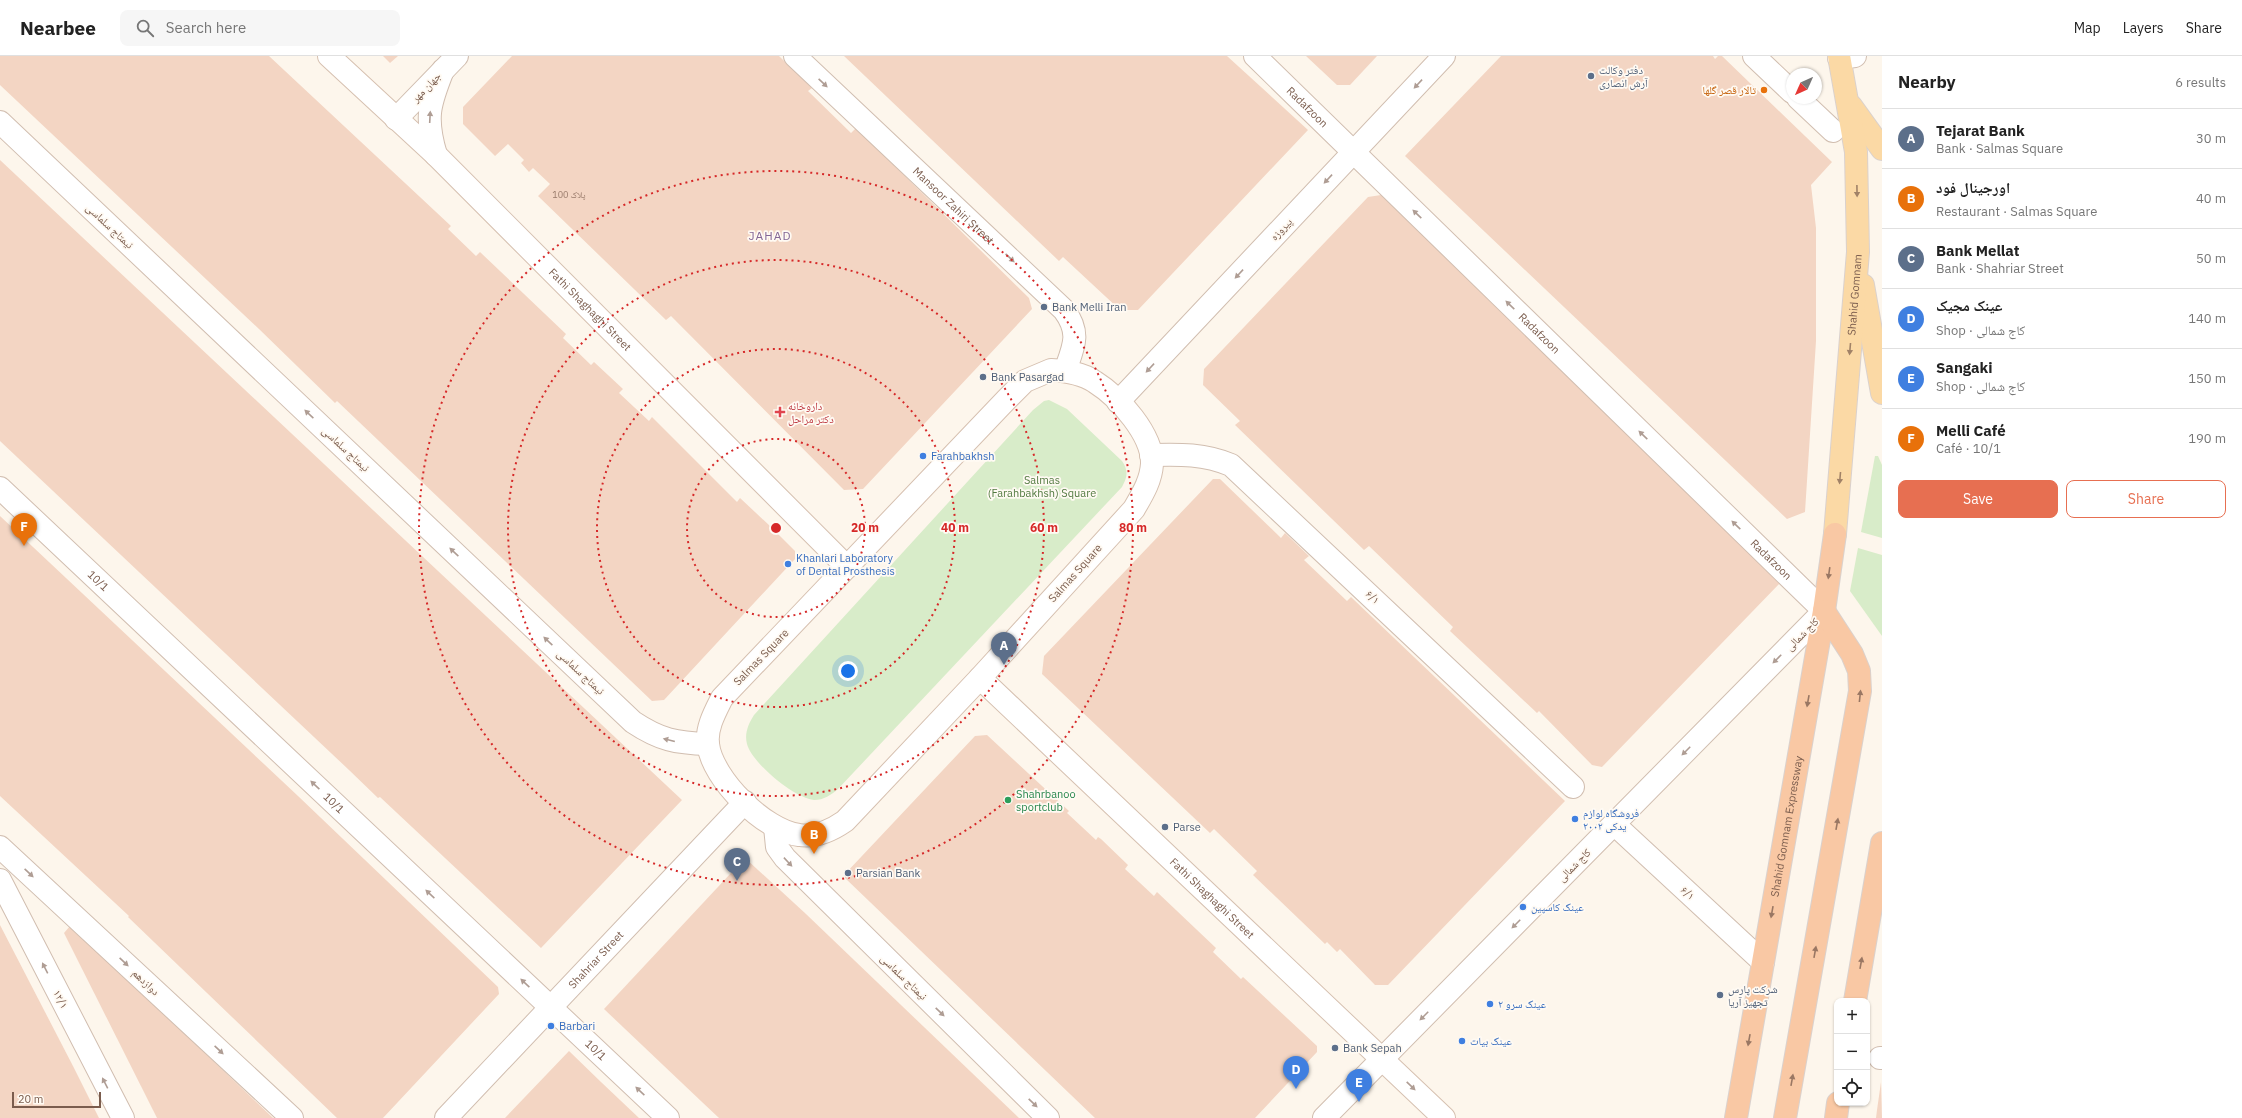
<!DOCTYPE html>
<meta charset="utf-8">
<style>
body{margin:0;font-family:"IBM Plex Sans","Noto Naskh Arabic",sans-serif;background:#f6f6f6;color:#222}
.controls{position:absolute;right:12px;bottom:12px;display:grid;overflow:hidden;border-radius:8px;box-shadow:0 1px 3px #0004}
.controls button{width:36px;height:36px;display:grid;place-items:center;padding:0;border:0;border-bottom:1px solid #e0e0e0;background:#fff;color:#222;font:20px sans-serif}
.compass{position:absolute;left:1786px;top:12px;width:36px;height:36px;border-radius:50%;background:#fff;box-shadow:0 1px 3px #0004;rotate:225deg}
.scale{position:absolute;left:12px;bottom:10px;width:89px;box-sizing:border-box;padding-left:4px;border:2px solid #7a5c4d;border-top:0;font-size:11px;line-height:14px;white-space:nowrap;color:#7a5c4d;-webkit-text-stroke:3px #fffaf3;paint-order:stroke}
.you{position:absolute;left:848px;top:615px;width:14px;height:14px;margin:-10px;border:3px solid #fff;border-radius:50%;background:#1a73e8;box-shadow:0 0 0 6px #1a73e833}
.badge{display:grid;place-items:center;width:26px;height:26px;border-radius:50%;background:#e76f51;color:#fff;font-size:13px;font-weight:700}
.pin{position:absolute;translate:-50% -33px;filter:drop-shadow(0 1px 2px #0008)}
.pin::after{content:'';position:absolute;top:21px;width:14px;height:12px;background:inherit;clip-path:polygon(0 0,100% 0,50% 100%)}
.list{margin:0;padding:0;list-style:none}
h2{display:flex;justify-content:space-between;align-items:center;height:52px;margin:0;padding:0 16px;font-size:17px}
h2 small{font-size:13px;font-weight:400;color:#767676}
.list li{display:grid;grid-template-columns:26px 1fr auto;gap:12px;align-items:center;box-sizing:border-box;height:60px;padding:0 16px;border-top:1px solid #e0e0e0}
.list b{display:block;font-size:15px;white-space:nowrap}
.list p{margin:0;font-size:13px;white-space:nowrap;color:#767676}
.list em{font-size:13px;font-style:normal;color:#767676}
.actions{display:flex;gap:8px;padding:12px 16px}
.actions a{flex:1;padding:9px 0;border:1px solid #e76f51;border-radius:8px;text-align:center;font-size:14px;color:#e76f51}
.actions .main{background:#e76f51;color:#fff}
.icon{flex:none;width:22px;height:22px;fill:none;stroke:currentColor;stroke-width:2;stroke-linecap:round;stroke-linejoin:round}
.map{position:relative;flex:none;width:1882px;height:1062px;overflow:hidden}
header{display:flex;align-items:center;gap:24px;box-sizing:border-box;height:56px;padding:0 20px;background:#fff;border-bottom:1px solid #e0e0e0}
header strong{font-size:19px}
nav{display:flex;gap:22px;margin-inline-start:auto;font-size:14px}
.search{width:280px;height:36px;background:#f6f6f6;display:flex;align-items:center;gap:10px;box-sizing:border-box;padding:0 14px;border-radius:8px;color:#767676;font-size:15px}
main{display:flex}
aside{flex:1;background:#fff}
.map>svg:first-child{display:block}
.green{fill:#d8ecc9}
.building{fill:#f3d5c3}
.lines{fill:none;stroke-linecap:round;stroke-linejoin:round}
.minor-casing{stroke:#d1beb0;stroke-width:24}
.tertiary-casing{stroke:#d1beb0;stroke-width:24}
.secondary-casing{stroke:#d6c0b0;stroke-width:24}
.primary-casing{stroke:#dad1cd;stroke-width:24}
.trunk-casing{stroke:#dad1cd;stroke-width:24}
.minor{stroke:#fff;stroke-width:22}
.tertiary{stroke:#fff;stroke-width:22}
.secondary{stroke:#fff;stroke-width:22}
.primary{stroke:#fbd9a5;stroke-width:22}
.trunk{stroke:#f9c8a4;stroke-width:22}
.oneway{fill:#af9d94}
.oneway2{fill:#a18267}
.oneway3{fill:#9a7763}
.ring{fill:none;stroke:#d62828;stroke-width:2;stroke-dasharray:2 4}
.service-dot{fill:#5c6f8a;stroke:#fffaf3;stroke-width:1.5}
.food-dot{fill:#e8710a;stroke:#fffaf3;stroke-width:1.5}
.health-dot{fill:#e0444e;stroke:#fffaf3;stroke-width:1.5}
.shop-dot{fill:#3f7fe0;stroke:#fffaf3;stroke-width:1.5}
.leisure-dot{fill:#2e9e5b;stroke:#fffaf3;stroke-width:1.5}
.labels{text-anchor:middle;stroke-width:3.5;stroke-linejoin:round;paint-order:stroke}
.number-label{font-size:9px;fill:#987a6a}
.service-label{font-size:11px;fill:#4e5e75;stroke:#fffaf3;text-anchor:start}
.street-label{font-size:11px;fill:#7a5c4d;stroke:#fffaf3}
.food-label{font-size:11px;fill:#c56008;stroke:#fffaf3;text-anchor:end}
.health-label{font-size:11px;fill:#be3a42;stroke:#fffaf3;text-anchor:start}
.shop-label{font-size:11px;fill:#366cbe;stroke:#fffaf3;text-anchor:start}
.park-label{font-size:11px;fill:#537a41;stroke:#fffaf3}
.leisure-label{font-size:11px;fill:#27864d;stroke:#fffaf3;text-anchor:start}
.neighbourhood-label{font-size:12px;letter-spacing:1px;fill:#846695;stroke:#fffaf3}
.centre{fill:#d62828;stroke:#fffaf3;stroke-width:2}
.ring-label{font-size:12px;text-anchor:middle;font-weight:bold;fill:#d62828;stroke:#fffaf3;stroke-width:3.5;stroke-linejoin:round;paint-order:stroke}
</style>
<header>
<strong>Nearbee</strong>
<div class="search"><svg class="icon" aria-label="search" viewBox="0 0 24 24"><circle cx="10" cy="10" r="6"/><path d="M15 15l6 6"/></svg>Search here</div>
<nav><a>Map</a><a>Layers</a><a>Share</a></nav>
</header>
<main>
<div class="map">
<svg width="1882" height="1062" viewBox="0 0 1882 1062">
<rect width="100%" height="100%" fill="#fdf6ec"/>
<g class="green">
<path d="M1049 344 1067 353 1122 405C1129 415 1127 422 1122 431L838 733C831 739 824 744 814 744 794 742 752 707 747 688 744 677 749 667 754 659L1033 354 1044 345Z"/>
<polygon points="1875,400 1878,400 1882,409 1882,482 1861,476"/>
<polygon points="1858,492 1882,499 1882,580 1850,535"/>
</g>
<g class="building">
<polygon points="0,0 269,0 451,170 448,173 476,200 480,196 566,278 563,282 591,309 594,306 623,333 619,337 649,365 652,361 737,446 740,442 770,470 795,495 795,503 664,644 652,645 337,345 335,347 259,273 0,29"/>
<polygon points="383,0 398,0 390,7"/>
<polygon points="512,0 779,0 812,32 808,35 851,77 856,72 1029,242 1032,253 863,433 844,434 671,260 666,264 538,140 550,128 533,112 529,116 521,107 524,104 508,88 495,100 463,68 463,51"/>
<polygon points="844,0 1227,0 1308,74 1138,254 1120,254 1063,201 1059,205"/>
<polygon points="1306,0 1377,0 1350,29 1337,29"/>
<polygon points="1501,0 1713,0 1715,3 1718,0 1722,0 1832,106 1811,129 1816,172 1816,285 1805,456 1787,463 1405,100"/>
<polygon points="0,104 682,744 541,892 380,741 378,742 349,714 0,385"/>
<polygon points="1381,139 1783,524 1602,711 1592,709 1539,655 1537,657 1450,575 1453,571 1369,490 1364,494 1235,369 1240,365 1203,329 1204,313 1368,141"/>
<polygon points="1213,423 1220,423 1281,482 1285,477 1309,500 1304,504 1347,545 1351,541 1565,745 1388,929 1375,929 1340,893 1337,896 1327,886 1325,888 1253,819 1257,815 1214,773 1210,777 1042,618 1044,600"/>
<polygon points="0,460 298,740 498,931 499,938 383,1062 337,1062 128,861 129,860 0,740"/>
<polygon points="987,679 1069,755 1067,757 1096,784 1098,781 1101,783 1128,809 1125,813 1154,840 1157,836 1216,892 1213,896 1241,923 1243,921 1317,990 1317,996 1255,1062 1095,1062 845,822 845,818 975,680"/>
<polygon points="745,802 806,858 1019,1062 719,1062 702,1046 604,953"/>
<polygon points="0,869 74,1012 99,1062 0,1062"/>
<polygon points="70,870 186,979 273,1062 157,1062 64,877"/>
<polygon points="569,995 601,1026 639,1062 505,1062"/>
<polygon points="1881,1026 1882,1062 1876,1062 1877,1054"/>
</g>
<g class="lines">
<g class="minor-casing">
<g id="minor">
<path id="s1" d="M795 0 1064 254C1081 277 1074 290 1065 315"/>
<path id="s2" d="M1255 0 1824 555"/>
<polyline points="1754,0 1792,36"/>
<polyline points="1839,2 1855,0"/>
<polyline points="1798,42 1833,75"/>
<polyline points="396,63 457,0"/>
<path d="M0 66 633 666C660 684 676 687 708 688"/>
<path d="M436 99C425 62 429 49 443 14"/>
<polyline points="1118,346 1444,0"/>
<path d="M1151 399C1180 398 1205 398 1231 409L1573 731"/>
<path id="s3" d="M0 432 668 1062"/>
<polyline points="1614,768 1763,906"/>
<polyline points="775,771 777,791 785,802 1048,1062"/>
<polyline points="0,791 292,1062"/>
<polyline points="0,824 123,1062"/>
<polyline points="1880,1002 1882,1002"/>
</g>
</g>
<g class="tertiary-casing">
<g id="tertiary">
<path id="s4" d="M446 1062 745 746"/>
<polyline points="1324,1062 1824,555"/>
</g>
</g>
<g class="secondary-casing">
<g id="secondary">
<path id="s5" d="M329 0 436 99 847 511"/>
<path d="M1051 314C1066 315 1082 317 1095 326 1119 341 1153 379 1152 408 1151 425 1142 439 1134 453L980 622 845 765C832 774 816 782 799 779 765 775 712 723 708 688 706 672 715 656 722 642L1006 344 1025 325Z"/>
<path id="s6" d="M980 622 1444 1062"/>
</g>
</g>
<g class="primary-casing">
<g id="primary">
<polyline points="1851,50 1882,93"/>
<polyline points="1863,229 1882,337"/>
<path id="s7" d="M1835 478 1858 196 1856 96 1839 0"/>
</g>
</g>
<g class="trunk-casing">
<g id="trunk">
<polyline points="1855,945 1882,787"/>
<path id="s8" d="M1736 1062 1824 555 1835 478"/>
<polyline points="1785,1062 1860,635 1859,615 1852,598 1824,555"/>
<polyline points="1836,1062 1838,1047"/>
</g>
</g>
<use href="#minor" class="minor"/>
<use href="#tertiary" class="tertiary"/>
<use href="#secondary" class="secondary"/>
<use href="#primary" class="primary"/>
<use href="#trunk" class="trunk"/>
</g>
<defs><path id="oneway-solid" d="M-6-.8H1V-3.2L6.5 0L1 3.2V.8H-6Z"/></defs>
<g class="oneway">
<use href="#oneway-solid" transform="translate(823 27) rotate(43)"/>
<use href="#oneway-solid" transform="translate(1418 28) rotate(133)"/>
<use href="#oneway-solid" transform="translate(430 61) rotate(-87)"/>
<use href="#oneway-solid" transform="translate(1328 123) rotate(133)"/>
<use href="#oneway-solid" transform="translate(1417 158) rotate(-136)"/>
<use href="#oneway-solid" transform="translate(1010 202) rotate(43)"/>
<use href="#oneway-solid" transform="translate(1239 218) rotate(133)"/>
<use href="#oneway-solid" transform="translate(1510 249) rotate(-136)"/>
<use href="#oneway-solid" transform="translate(1150 312) rotate(133)"/>
<use href="#oneway-solid" transform="translate(309 358) rotate(-137)"/>
<use href="#oneway-solid" transform="translate(1643 379) rotate(-136)"/>
<use href="#oneway-solid" transform="translate(1736 469) rotate(-136)"/>
<use href="#oneway-solid" transform="translate(454 496) rotate(-137)"/>
<use href="#oneway-solid" transform="translate(548 585) rotate(-137)"/>
<use href="#oneway-solid" transform="translate(1777 603) rotate(135)"/>
<use href="#oneway-solid" transform="translate(669 684) rotate(-166)"/>
<use href="#oneway-solid" transform="translate(1686 695) rotate(135)"/>
<use href="#oneway-solid" transform="translate(315 729) rotate(-137)"/>
<use href="#oneway-solid" transform="translate(788 806) rotate(47)"/>
<use href="#oneway-solid" transform="translate(29 817) rotate(43)"/>
<use href="#oneway-solid" transform="translate(430 838) rotate(-137)"/>
<use href="#oneway-solid" transform="translate(1516 868) rotate(135)"/>
<use href="#oneway-solid" transform="translate(124 906) rotate(43)"/>
<use href="#oneway-solid" transform="translate(45 912) rotate(-117)"/>
<use href="#oneway-solid" transform="translate(525 927) rotate(-137)"/>
<use href="#oneway-solid" transform="translate(940 956) rotate(44)"/>
<use href="#oneway-solid" transform="translate(1424 960) rotate(135)"/>
<use href="#oneway-solid" transform="translate(219 994) rotate(43)"/>
<use href="#oneway-solid" transform="translate(105 1027) rotate(-117)"/>
<use href="#oneway-solid" transform="translate(1411 1030) rotate(44)"/>
<use href="#oneway-solid" transform="translate(640 1035) rotate(-137)"/>
<use href="#oneway-solid" transform="translate(1033 1047) rotate(44)"/>
</g>
<g class="oneway2">
<use href="#oneway-solid" transform="translate(1857 135) rotate(89)"/>
<use href="#oneway-solid" transform="translate(1850 293) rotate(95)"/>
<use href="#oneway-solid" transform="translate(1840 422) rotate(95)"/>
</g>
<g class="oneway3">
<use href="#oneway-solid" transform="translate(1829 517) rotate(98)"/>
<use href="#oneway-solid" transform="translate(1860 640) rotate(-84)"/>
<use href="#oneway-solid" transform="translate(1808 645) rotate(100)"/>
<use href="#oneway-solid" transform="translate(1837 768) rotate(-80)"/>
<use href="#oneway-solid" transform="translate(1772 856) rotate(100)"/>
<use href="#oneway-solid" transform="translate(1815 896) rotate(-80)"/>
<use href="#oneway-solid" transform="translate(1861 907) rotate(-80)"/>
<use href="#oneway-solid" transform="translate(1749 984) rotate(100)"/>
<use href="#oneway-solid" transform="translate(1792 1024) rotate(-80)"/>
</g>
<g class="ring">
<circle cx="776" cy="472" r="89"/>
<circle cx="776" cy="472" r="179"/>
<circle cx="776" cy="472" r="268"/>
<circle cx="776" cy="472" r="357"/>
</g>
<g class="service-dot">
<circle cx="1591" cy="20" r="4"/>
<circle cx="1044" cy="251" r="4"/>
<circle cx="983" cy="321" r="4"/>
<circle cx="1165" cy="771" r="4"/>
<circle cx="848" cy="817" r="4"/>
<circle cx="1720" cy="939" r="4"/>
<circle cx="1335" cy="992" r="4"/>
</g>
<circle class="food-dot" cx="1764" cy="34" r="4"/>
<path class="health-dot" d="M778 350h4v4h4v4h-4v4h-4v-4h-4v-4h4z"/>
<g class="shop-dot">
<circle cx="923" cy="400" r="4"/>
<circle cx="788" cy="508" r="4"/>
<circle cx="1575" cy="763" r="4"/>
<circle cx="1523" cy="851" r="4"/>
<circle cx="1490" cy="948" r="4"/>
<circle cx="551" cy="970" r="4"/>
<circle cx="1462" cy="985" r="4"/>
</g>
<circle class="leisure-dot" cx="1008" cy="744" r="4"/>
<g class="labels">
<g class="number-label">
<text x="569" y="142">پلاک 100</text>
</g>
<g class="service-label">
<text x="1599" y="18">دفتر وکالت<tspan x="1599" dy="13">آرش انصاری</tspan></text>
<text x="1052" y="255">Bank Melli Iran</text>
<text x="991" y="325">Bank Pasargad</text>
<text x="1173" y="775">Parse</text>
<text x="856" y="821">Parsian Bank</text>
<text x="1728" y="937">شرکت پارس<tspan x="1728" dy="13">تجهیز آریا</tspan></text>
<text x="1343" y="996">Bank Sepah</text>
</g>
<g class="street-label">
<text transform="translate(426 31) rotate(-46)" y="4">جهان مهر</text>
<text dy="4" stroke="none"><textPath href="#s2" startOffset="73">Radafzoon</textPath></text>
<text dy="4" stroke="none"><textPath href="#s1" startOffset="218">Mansoor Zahiri Street</textPath></text>
<text transform="translate(110 170) rotate(43)" y="4">نیمتاج سلماسی</text>
<text transform="translate(1281 173) rotate(-47)" y="4">پیروزه</text>
<text dy="4" stroke="none"><textPath href="#s7" startOffset="240">Shahid Gomnam</textPath></text>
<text dy="4" stroke="none"><textPath href="#s5" startOffset="364">Fathi Shaghaghi Street</textPath></text>
<text dy="4" stroke="none"><textPath href="#s2" startOffset="397">Radafzoon</textPath></text>
<text transform="translate(346 393) rotate(43)" y="4">نیمتاج سلماسی</text>
<text dy="4" stroke="none"><textPath href="#s2" startOffset="721">Radafzoon</textPath></text>
<text transform="translate(1075 517) rotate(-48)" y="4">Salmas Square</text>
<text dy="4" stroke="none"><textPath href="#s3" startOffset="135">10/1</textPath></text>
<text transform="translate(1373 541) rotate(43)" y="4">۶/۱</text>
<text transform="translate(1802 578) rotate(-45)" y="4">کاج شمالی</text>
<text transform="translate(761 601) rotate(-46)" y="4">Salmas Square</text>
<text transform="translate(581 616) rotate(43)" y="4">نیمتاج سلماسی</text>
<text dy="4" stroke="none"><textPath href="#s3" startOffset="459">10/1</textPath></text>
<text dy="4" stroke="none"><textPath href="#s8" startOffset="296">Shahid Gomnam Expressway</textPath></text>
<text transform="translate(1574 809) rotate(-45)" y="4">کاج شمالی</text>
<text transform="translate(1688 837) rotate(43)" y="4">۶/۱</text>
<text dy="4" stroke="none"><textPath href="#s6" startOffset="320">Fathi Shaghaghi Street</textPath></text>
<text dy="4" stroke="none"><textPath href="#s4" startOffset="218">Shahriar Street</textPath></text>
<text transform="translate(904 921) rotate(44)" y="4">نیمتاج سلماسی</text>
<text transform="translate(146 926) rotate(43)" y="4">دوازدهم</text>
<text transform="translate(61 943) rotate(63)" y="4">١٢/١</text>
<text dy="4" stroke="none"><textPath href="#s3" startOffset="819">10/1</textPath></text>
</g>
<g class="food-label">
<text x="1756" y="38">تالار قصر گلها</text>
</g>
<g class="health-label">
<text x="788" y="354">داروخانه<tspan x="788" dy="13">دکتر مراحل</tspan></text>
</g>
<g class="shop-label">
<text x="931" y="404">Farahbakhsh</text>
<text x="796" y="506">Khanlari Laboratory<tspan x="796" dy="13">of Dental Prosthesis</tspan></text>
<text x="1583" y="761">فروشگاه لوازم<tspan x="1583" dy="13">یدکی ۲۰۰۲</tspan></text>
<text x="1531" y="855">عینک کاسپین</text>
<text x="1498" y="952">عینک سرو ۲</text>
<text x="559" y="974">Barbari</text>
<text x="1470" y="989">عینک بیات</text>
</g>
<g class="park-label">
<text x="1042" y="428">Salmas<tspan x="1042" dy="13">(Farahbakhsh) Square</tspan></text>
</g>
<g class="leisure-label">
<text x="1016" y="742">Shahrbanoo<tspan x="1016" dy="13">sportclub</tspan></text>
</g>
<g class="neighbourhood-label">
<text x="770" y="184">JAHAD</text>
</g>
</g>
<circle cx="776" cy="472" r="6" class="centre"/>
<g class="ring-label">
<text x="865" y="476">20 m</text>
<text x="955" y="476">40 m</text>
<text x="1044" y="476">60 m</text>
<text x="1133" y="476">80 m</text>
</g>
</svg>
<div class="controls">
<button>+</button>
<button>−</button>
<button><svg class="icon" aria-label="locate" viewBox="0 0 24 24"><circle cx="12" cy="12" r="6"/><path d="M12 2v4M12 18v4M2 12h4M18 12h4"/></svg></button>
</div>
<svg class="compass" viewBox="-18 -18 36 36"><path d="M0-13l5 13h-10z" fill="#e53935"/><path d="M0 13l5-13h-10z" fill="#767676"/></svg>
<div class="scale">20 m</div>
<div class="you"></div>
<div class="pin badge" style="left:1004px;top:609px;background:#5c6f8a">A</div>
<div class="pin badge" style="left:814px;top:798px;background:#e8710a">B</div>
<div class="pin badge" style="left:737px;top:825px;background:#5c6f8a">C</div>
<div class="pin badge" style="left:1296px;top:1033px;background:#3f7fe0">D</div>
<div class="pin badge" style="left:1359px;top:1046px;background:#3f7fe0">E</div>
<div class="pin badge" style="left:24px;top:490px;background:#e8710a">F</div>
</div>
<aside>
<h2>Nearby<small>6 results</small></h2>
<ul class="list">
<li><span class="badge" style="background:#5c6f8a">A</span><div><b>Tejarat Bank</b><p>Bank · Salmas Square</p></div><em>30 m</em></li>
<li><span class="badge" style="background:#e8710a">B</span><div><b>اورجینال فود</b><p>Restaurant · Salmas Square</p></div><em>40 m</em></li>
<li><span class="badge" style="background:#5c6f8a">C</span><div><b>Bank Mellat</b><p>Bank · Shahriar Street</p></div><em>50 m</em></li>
<li><span class="badge" style="background:#3f7fe0">D</span><div><b>عینک مجیک</b><p>Shop · کاج شمالی</p></div><em>140 m</em></li>
<li><span class="badge" style="background:#3f7fe0">E</span><div><b>Sangaki</b><p>Shop · کاج شمالی</p></div><em>150 m</em></li>
<li><span class="badge" style="background:#e8710a">F</span><div><b>Melli Café</b><p>Café · 10/1</p></div><em>190 m</em></li>
</ul>
<div class="actions"><a class="main">Save</a><a>Share</a></div>
</aside>
</main>
